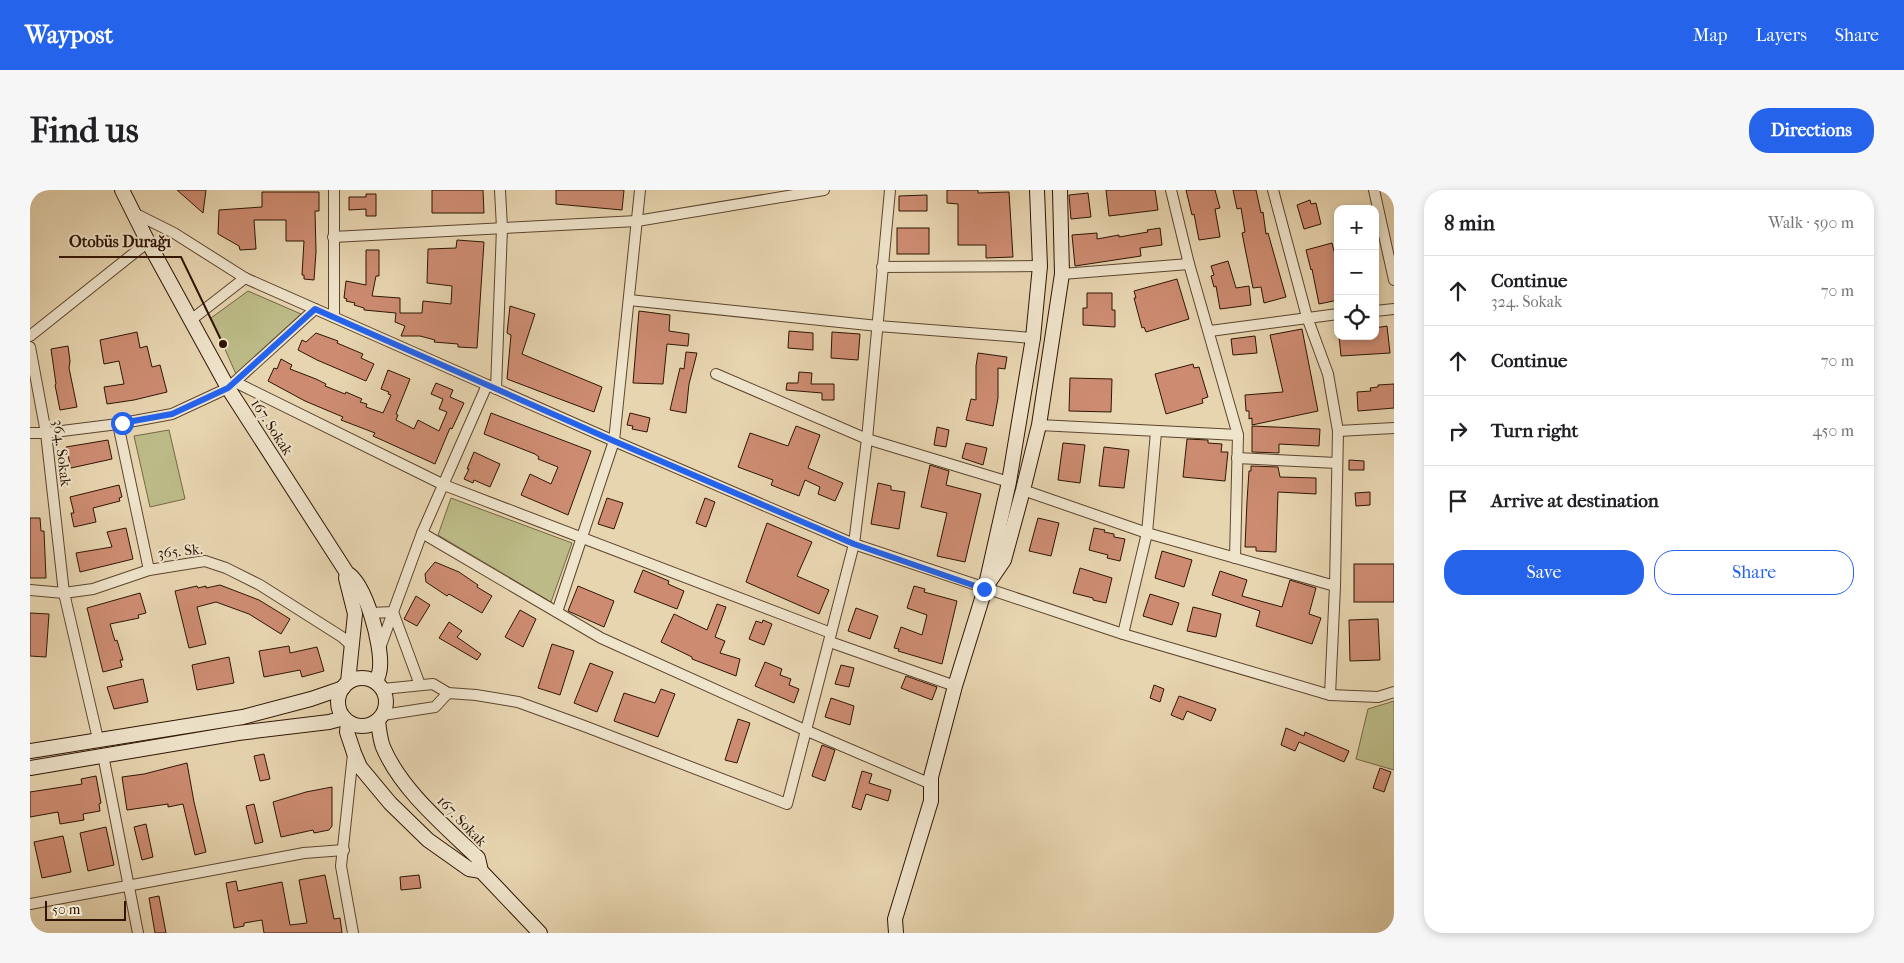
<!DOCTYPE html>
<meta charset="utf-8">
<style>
body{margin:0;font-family:"IM FELL French Canon",serif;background:#f6f6f6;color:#202124}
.controls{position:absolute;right:15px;top:15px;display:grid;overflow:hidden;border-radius:10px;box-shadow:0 2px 8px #0003}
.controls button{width:45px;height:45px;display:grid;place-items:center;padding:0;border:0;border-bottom:1px solid #e0e0e0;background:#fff;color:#202124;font:25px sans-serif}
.scale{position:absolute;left:15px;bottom:12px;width:81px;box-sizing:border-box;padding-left:5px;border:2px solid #2f1503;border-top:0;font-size:14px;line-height:18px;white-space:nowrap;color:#2f1503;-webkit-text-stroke:4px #efe4cc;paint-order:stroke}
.stop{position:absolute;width:15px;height:15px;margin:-11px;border:4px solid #2563eb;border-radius:50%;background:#fff}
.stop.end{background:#2563eb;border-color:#fff;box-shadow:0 1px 5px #0008}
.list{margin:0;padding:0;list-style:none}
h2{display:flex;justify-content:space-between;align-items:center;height:65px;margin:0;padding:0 20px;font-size:21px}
h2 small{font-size:16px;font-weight:400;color:#757577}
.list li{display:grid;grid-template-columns:32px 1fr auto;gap:15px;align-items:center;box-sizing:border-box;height:70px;padding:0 20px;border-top:1px solid #e0e0e0}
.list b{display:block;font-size:19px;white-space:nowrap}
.list p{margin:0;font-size:16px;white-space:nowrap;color:#757577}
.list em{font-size:16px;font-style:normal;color:#757577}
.actions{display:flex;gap:10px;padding:15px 20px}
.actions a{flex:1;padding:11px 0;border:1px solid #2563eb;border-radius:20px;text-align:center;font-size:18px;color:#2563eb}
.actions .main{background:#2563eb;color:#fff}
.icon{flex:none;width:28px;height:28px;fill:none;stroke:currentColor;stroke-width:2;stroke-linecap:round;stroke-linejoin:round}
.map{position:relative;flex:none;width:1364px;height:743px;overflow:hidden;border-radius:20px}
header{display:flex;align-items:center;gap:30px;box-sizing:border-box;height:70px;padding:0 25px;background:#2563eb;color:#fff}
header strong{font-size:24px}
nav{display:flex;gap:28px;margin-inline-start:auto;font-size:18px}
.intro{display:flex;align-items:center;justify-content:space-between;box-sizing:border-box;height:120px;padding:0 30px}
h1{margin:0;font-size:35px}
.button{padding:12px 22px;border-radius:20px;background:#2563eb;color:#fff;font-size:18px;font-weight:700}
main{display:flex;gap:30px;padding:0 30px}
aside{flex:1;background:#fff;border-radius:20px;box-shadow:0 2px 8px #0003}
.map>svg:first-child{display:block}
.green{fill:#bcbb87;stroke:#766845}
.building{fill:#cd8c72;stroke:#2f1503}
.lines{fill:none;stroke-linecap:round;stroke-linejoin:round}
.street-casing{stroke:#5d452e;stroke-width:12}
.secondary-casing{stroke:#2f1503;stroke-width:16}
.street{stroke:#efe4cc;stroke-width:10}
.secondary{stroke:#efe4cc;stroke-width:14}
.route{stroke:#2563eb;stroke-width:6}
.labels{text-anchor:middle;stroke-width:4;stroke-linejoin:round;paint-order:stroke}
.street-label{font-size:15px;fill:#2f1503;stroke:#efe4cc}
.leader{fill:none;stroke:#2f1503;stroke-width:2}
.callout-dot{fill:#2f1503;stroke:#efe4cc;stroke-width:2}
.callout-label{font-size:16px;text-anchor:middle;font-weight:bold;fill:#2f1503;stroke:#efe4cc;stroke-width:4;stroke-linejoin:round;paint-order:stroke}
</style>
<header>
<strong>Waypost</strong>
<nav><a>Map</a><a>Layers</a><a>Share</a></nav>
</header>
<div class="intro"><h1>Find us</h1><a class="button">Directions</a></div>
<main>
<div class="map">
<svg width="1364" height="743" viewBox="0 0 1364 743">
<rect width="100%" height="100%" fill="#e7d5b0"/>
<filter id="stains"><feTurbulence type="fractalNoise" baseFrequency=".004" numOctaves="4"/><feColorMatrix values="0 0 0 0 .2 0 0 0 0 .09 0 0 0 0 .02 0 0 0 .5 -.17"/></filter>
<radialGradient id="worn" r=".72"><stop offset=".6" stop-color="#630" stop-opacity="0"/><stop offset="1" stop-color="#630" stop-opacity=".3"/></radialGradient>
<g class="green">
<polygon points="218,101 271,124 206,184 181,128"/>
<polygon points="139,240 155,309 120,317 104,246"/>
<polygon points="421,308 542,353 521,412 408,345"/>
<polygon points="1364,511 1364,580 1326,569 1338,519"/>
</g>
<g class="building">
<polygon points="147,0 176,0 173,23"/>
<polygon points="402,0 453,0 454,23 402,23"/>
<polygon points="526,0 594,0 592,20 526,14"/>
<polygon points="917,0 948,0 948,3 979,2 983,67 956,68 956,55 928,55 928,14 917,13"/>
<polygon points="1076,0 1125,0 1128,20 1079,26"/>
<polygon points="1156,0 1185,0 1190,18 1185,19 1190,47 1169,50 1164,24 1162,25"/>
<polygon points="1203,0 1226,0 1231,23 1233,22 1236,44 1238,43 1256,107 1234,113 1231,97 1223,98 1212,43 1215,42 1211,18 1207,19"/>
<polygon points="232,2 289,2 289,21 285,21 286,62 284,90 274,89 274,85 272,85 274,51 256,51 256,30 224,30 226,59 210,60 209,56 188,44 189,20 232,17"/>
<polygon points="1058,3 1061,27 1041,29 1039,5"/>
<polygon points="336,4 346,4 346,26 336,26 336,19 319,20 319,7 336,7"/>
<polygon points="897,5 897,21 869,21 869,6"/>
<polygon points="1280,10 1281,14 1286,13 1291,34 1274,39 1267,15"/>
<rect x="867" y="38" width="32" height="26"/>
<polygon points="1130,38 1132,55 1110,58 1111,66 1045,76 1042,45 1067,43 1067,49 1089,45 1089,47 1118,42 1117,40"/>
<polygon points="427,50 454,52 447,158 428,157 428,154 404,152 405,150 390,146 371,146 375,136 365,132 366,123 334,120 334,118 324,115 325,113 316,111 317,109 314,108 316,91 336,95 336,60 349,60 349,86 346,86 342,106 370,108 370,123 392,123 393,111 421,114 422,96 397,93 398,59 426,58"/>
<polygon points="1302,53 1307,73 1306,73 1308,84 1308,110 1289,114 1282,79 1281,80 1276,60"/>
<polygon points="1198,71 1206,98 1219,96 1221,115 1190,119 1186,96 1184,97 1181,86 1184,85 1181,76"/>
<polygon points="1147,89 1159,129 1116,142 1114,137 1112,138 1104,108 1106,108 1104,101"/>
<polygon points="1057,103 1082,103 1082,120 1085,120 1085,137 1053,135 1053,118 1057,118"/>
<polygon points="480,116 505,124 492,164 572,197 564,222 477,189 481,145 477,143"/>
<polygon points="609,121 640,125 639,141 659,144 658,156 637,154 633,194 603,193"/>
<polygon points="1357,136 1360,163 1311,166 1309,146 1345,146 1345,138"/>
<polygon points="1272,139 1288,221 1222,235 1222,228 1219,229 1219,221 1216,221 1215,205 1253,202 1240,145"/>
<polygon points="759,141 783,143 783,160 758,158"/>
<polygon points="107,142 110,158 117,156 122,177 130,175 137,202 104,210 77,214 74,197 94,194 89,171 74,174 70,150"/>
<polygon points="802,142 830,144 828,170 801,168"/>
<polygon points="286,143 308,151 307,153 333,164 331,168 344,174 336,191 287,170 268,160 272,150 276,152"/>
<polygon points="1225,146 1227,163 1203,165 1201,149"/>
<polygon points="38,156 40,171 39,178 47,217 30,220 25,195 26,194 21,159"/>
<polygon points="656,162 667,163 659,194 656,223 640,220 650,178 654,179"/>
<polygon points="948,163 977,167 975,179 968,178 968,208 963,236 936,230 941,209 946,210 946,176"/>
<polygon points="251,169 262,175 260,179 286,189 296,194 295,196 315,204 316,202 332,209 330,212 337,214 336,217 353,223 361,205 358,204 359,202 351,199 358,180 380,189 366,224 368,225 366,230 384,239 388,230 409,241 417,222 409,219 413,209 401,204 406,193 423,200 420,207 434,213 422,239 420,238 405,274 343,246 345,243 311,230 313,227 275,211 238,191 244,178 247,179"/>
<polygon points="1163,174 1164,178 1169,177 1178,207 1172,209 1173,213 1136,224 1125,184"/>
<polygon points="769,182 782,183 781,194 804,194 804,210 792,210 792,203 756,200 757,193 768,193"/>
<polygon points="1040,188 1082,189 1081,222 1039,221"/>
<polygon points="1364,194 1364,218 1328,221 1327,202 1341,201 1340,198 1348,197 1348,195"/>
<polygon points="461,223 561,261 538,325 491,305 500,284 521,294 528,277 508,269 509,267 505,264 454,244"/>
<polygon points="600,223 620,228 617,242 602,239 603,236 597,235"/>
<polygon points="766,236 790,245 778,278 813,293 805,311 788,304 790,297 775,290 769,306 741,295 743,290 708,277 720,243 758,256"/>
<polygon points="1222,236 1290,239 1289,256 1249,254 1249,263 1222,262"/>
<polygon points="907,237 919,240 916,257 904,255"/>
<polygon points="1157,249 1178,250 1178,253 1192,254 1191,262 1198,262 1195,291 1153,287"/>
<polygon points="78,250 82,269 41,278 36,257"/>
<polygon points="936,253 957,258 953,275 932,268"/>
<polygon points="1033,253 1055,255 1050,293 1028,290"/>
<polygon points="1074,257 1099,260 1094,298 1069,296"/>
<polygon points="444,262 470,274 460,297 444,290 443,293 434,289 439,279 437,279"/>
<polygon points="1319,270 1334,271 1334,280 1319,280"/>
<polygon points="900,275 919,281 916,295 951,304 935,372 907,366 917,323 891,317"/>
<polygon points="1221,276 1248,277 1250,287 1286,288 1286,304 1248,302 1246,362 1226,361 1226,357 1215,357 1217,311 1219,281 1221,281"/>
<polygon points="848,293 861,296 861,300 875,302 869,339 841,334"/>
<polygon points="89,295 92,307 89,308 90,311 63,318 66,332 44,337 41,323 44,323 40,307"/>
<polygon points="1340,302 1340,315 1326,316 1325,303"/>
<polygon points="577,308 593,313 584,339 568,334"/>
<polygon points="675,308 685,312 676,337 666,333"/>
<polygon points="0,328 10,328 11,341 14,341 16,388 0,388"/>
<polygon points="1008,328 1029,333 1021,366 999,361"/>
<polygon points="737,333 782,352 767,386 799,400 789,424 716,392"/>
<polygon points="96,338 103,369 50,382 46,363 82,357 77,342"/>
<polygon points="1064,338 1075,340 1074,342 1084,344 1084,347 1095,349 1090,371 1077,368 1078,365 1059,360"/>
<polygon points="1132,361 1162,370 1154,397 1125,388"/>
<polygon points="405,372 429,382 448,395 447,397 462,406 452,423 419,404 417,406 396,392 395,384"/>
<rect x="1324" y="374" width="40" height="38"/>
<polygon points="1050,378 1082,388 1076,413 1063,410 1063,408 1043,403"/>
<polygon points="613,380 639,391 638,394 654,401 647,419 604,402"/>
<polygon points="1190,381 1217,390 1212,406 1252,417 1260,390 1286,398 1279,424 1291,428 1282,454 1226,436 1230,421 1182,405"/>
<polygon points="190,395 229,410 260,429 251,444 219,424 186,412 167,417 176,454 159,458 145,401 167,396 168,398 176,396 176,398"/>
<polygon points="548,396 584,411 574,437 538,421"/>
<polygon points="884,396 895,399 894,402 927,411 912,474 868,461 869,459 864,458 871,437 892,445 897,425 877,418"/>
<polygon points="110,403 116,423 108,425 109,428 80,434 85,451 87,450 93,470 90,470 92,477 73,482 57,418"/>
<polygon points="1120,404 1149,413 1142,435 1113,426"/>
<polygon points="386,406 400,415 387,436 374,429"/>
<polygon points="687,414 696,417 685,447 695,451 690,463 710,469 706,486 662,469 662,467 631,452 644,424 677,440"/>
<polygon points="1163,417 1191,424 1186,447 1157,441"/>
<polygon points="826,418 848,426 840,449 818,441"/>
<polygon points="490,420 506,429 493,457 475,447"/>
<polygon points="0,423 19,424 16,467 0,466"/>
<polygon points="1348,429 1350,470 1320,471 1319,430"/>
<polygon points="733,430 742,434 734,455 719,449 726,431 732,433"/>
<polygon points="419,432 432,441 427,447 451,464 447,470 409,448"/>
<polygon points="522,454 544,461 530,505 508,498"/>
<polygon points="259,456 260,463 287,457 294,481 272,487 270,480 234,487 229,461"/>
<polygon points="199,467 204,493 167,500 162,475"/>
<polygon points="735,472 752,479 750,485 761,489 759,495 769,499 764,513 725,496"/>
<polygon points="560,473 583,482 567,522 544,513"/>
<polygon points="811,475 824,478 819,497 805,494"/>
<polygon points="876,486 907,497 902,510 871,498"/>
<polygon points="113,489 118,512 84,519 77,497"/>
<polygon points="1124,495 1134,499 1130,512 1120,508"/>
<polygon points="631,499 645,504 628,547 584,531 594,503 625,513"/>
<polygon points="1149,506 1186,519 1181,531 1157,521 1153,530 1141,525"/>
<polygon points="801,508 824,516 820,535 795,527"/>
<polygon points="708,529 720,533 707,573 695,570"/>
<polygon points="1256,538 1274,546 1275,542 1319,561 1314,572 1269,552 1265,561 1251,555"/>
<polygon points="792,555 805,560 795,591 782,586"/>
<polygon points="234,564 240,589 230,591 224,566"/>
<polygon points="157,573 164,612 176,662 165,665 153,614 138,617 138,614 97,620 92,587 114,584"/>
<polygon points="1350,578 1361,582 1354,602 1343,598"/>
<polygon points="832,581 842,584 839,593 861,600 858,611 836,604 831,620 822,617"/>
<polygon points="66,586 71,613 69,614 70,621 53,624 54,630 30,634 28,622 0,627 0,602 52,594 51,589"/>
<polygon points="302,597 302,636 299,640 284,643 283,640 251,647 243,612 276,602"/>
<polygon points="224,614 233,652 225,654 216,616"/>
<polygon points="116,634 123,667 112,670 104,637"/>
<polygon points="76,637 84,675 58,681 50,643"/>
<polygon points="33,646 41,682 12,688 4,652"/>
<polygon points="295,685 304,729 310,728 312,743 234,743 232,730 214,733 214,736 204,738 196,693 206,691 208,701 252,692 260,735 277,733 269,690"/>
<polygon points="389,685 391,698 371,700 370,687"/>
<polygon points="129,706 136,743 125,743 119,708"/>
</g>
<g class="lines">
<g class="street-casing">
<g id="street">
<polyline points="1141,0 1159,74 1208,245 1205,368"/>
<polyline points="1243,0 1277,127 1298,184 1308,241 1305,396 1300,505"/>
<polyline points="1344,0 1364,90"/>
<polyline points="104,23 144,43 215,88 584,251 824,354 1093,444 1300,505 1348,507 1364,502"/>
<polyline points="303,47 607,31 794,0"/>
<polyline points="852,77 1010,76"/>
<polyline points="1032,84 1159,74"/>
<polyline points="599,110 848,136 1003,148"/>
<polyline points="1345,121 1364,119"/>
<polyline points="304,127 304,0"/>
<polyline points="161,130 215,88"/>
<polyline points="1180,141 1308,124"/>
<polyline points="0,146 118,52"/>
<polyline points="0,157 16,243 34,403 68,549"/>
<polyline points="686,184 837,249 979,292"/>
<polyline points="205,192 414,295 801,443"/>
<polyline points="466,199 472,38 470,0"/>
<polyline points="88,234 119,380"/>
<polyline points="1009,235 1208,245"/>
<polyline points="1308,241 1364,238"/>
<polyline points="0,243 16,243 88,234 142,224 198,198 285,119"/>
<polyline points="1207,268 1307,273"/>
<polyline points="993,300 1117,343 1305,396"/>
<polyline points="392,343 571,448 775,540 901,594"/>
<polyline points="0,400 34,403 63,399 119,380 175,371 196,378 230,395 312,447 322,456"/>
<polyline points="363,422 390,495"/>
<polyline points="527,422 584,251 610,0"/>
<polyline points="340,423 363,422 392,343 457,195"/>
<polyline points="1093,444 1117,343 1126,242"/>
<polyline points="800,452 925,496"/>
<polyline points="350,458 363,422"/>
<polyline points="353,499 403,494 418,503 446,505 488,512 554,536 757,614 824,354 837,249 860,0"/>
<polyline points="353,525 405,517 418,503"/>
<polyline points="73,565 108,743"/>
<polyline points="0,714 274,663 314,660"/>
<polyline points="323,743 311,676 323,564"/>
</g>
</g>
<g class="secondary-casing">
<g id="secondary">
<path d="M92 0 118 52 198 198 317 383C336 394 352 455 350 477 350 482 348 487 346 492"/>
<polyline points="317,384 316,388 325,424 318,492"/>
<polyline points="959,392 974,370 993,300 1009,235 1032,84 1030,0"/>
<circle cx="332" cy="512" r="24"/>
<path d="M348 531C349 539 350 549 353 557 371 600 415 636 448 668L451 681 510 743"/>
<polyline points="318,532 317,542 324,563 330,577 360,613 398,650 439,679 451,681"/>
<polyline points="0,561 213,527 281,509 313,498"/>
<polyline points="0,578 208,543 299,532 314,528"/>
<polyline points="866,743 865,729 901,611 901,587 925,496 955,399 979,292 1003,148 1010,76 1007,0"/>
</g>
</g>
<use href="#street" class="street"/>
<use href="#secondary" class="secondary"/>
</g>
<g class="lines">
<polyline class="route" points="92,233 142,224 198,198 285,119 584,251 824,354 954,399"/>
</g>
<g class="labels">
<g class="street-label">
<text transform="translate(242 237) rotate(57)" y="5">167. Sokak</text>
<text transform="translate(32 263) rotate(83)" y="5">364. Sokak</text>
<text transform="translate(150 361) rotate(-6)" y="5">365. Sk.</text>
<text transform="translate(432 631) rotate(46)" y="5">167. Sokak</text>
</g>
</g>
<path class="leader" d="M193 154L151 67H29"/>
<circle class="callout-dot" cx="193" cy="154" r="5"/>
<g class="callout-label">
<text x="90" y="57">Otobüs Durağı</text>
</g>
<rect width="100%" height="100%" filter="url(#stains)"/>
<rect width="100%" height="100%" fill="url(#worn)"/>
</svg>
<div class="controls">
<button>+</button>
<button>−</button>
<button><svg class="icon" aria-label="locate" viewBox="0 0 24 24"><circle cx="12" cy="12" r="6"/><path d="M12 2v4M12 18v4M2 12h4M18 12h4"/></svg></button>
</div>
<div class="scale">50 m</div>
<div class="stop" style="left:92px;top:233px"></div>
<div class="stop end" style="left:954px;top:399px"></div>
</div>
<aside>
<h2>8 min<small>Walk · 590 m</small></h2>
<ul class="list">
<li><svg class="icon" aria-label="ahead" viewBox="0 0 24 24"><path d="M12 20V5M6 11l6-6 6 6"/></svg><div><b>Continue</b><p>324. Sokak</p></div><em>70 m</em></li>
<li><svg class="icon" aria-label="ahead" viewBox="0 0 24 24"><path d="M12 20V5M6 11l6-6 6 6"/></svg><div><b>Continue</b></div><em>70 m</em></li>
<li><svg class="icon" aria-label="right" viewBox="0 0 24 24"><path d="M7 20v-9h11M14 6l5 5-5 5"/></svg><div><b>Turn right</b></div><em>450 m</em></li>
<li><svg class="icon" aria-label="arrive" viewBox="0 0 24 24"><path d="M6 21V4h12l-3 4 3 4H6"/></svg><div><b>Arrive at destination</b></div></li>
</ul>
<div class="actions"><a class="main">Save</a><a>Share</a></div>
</aside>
</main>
